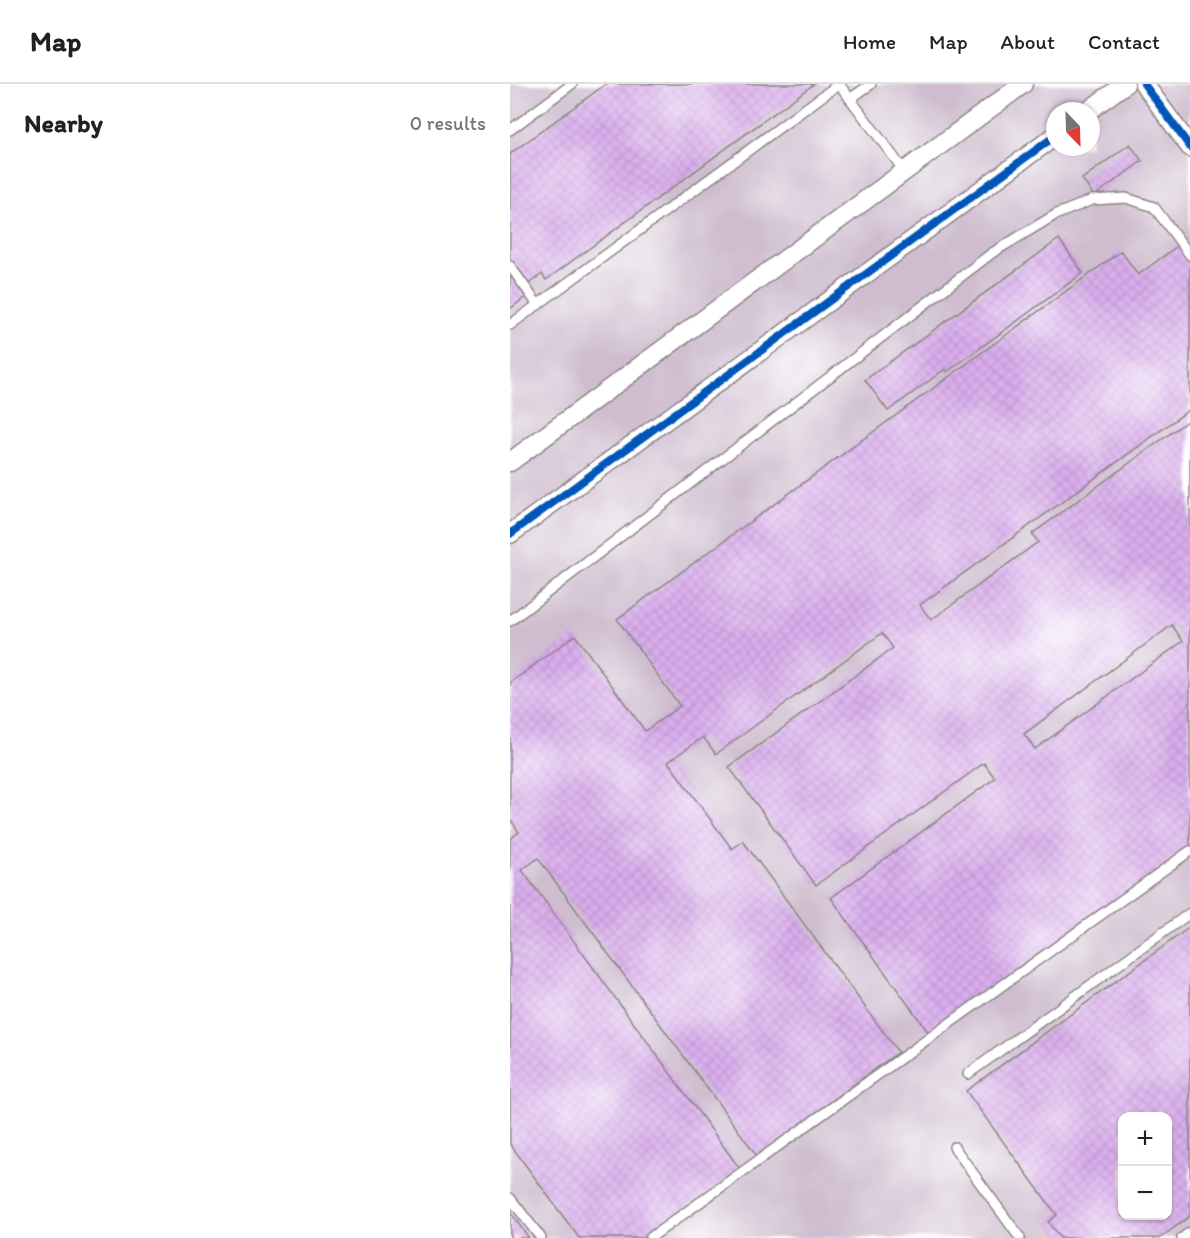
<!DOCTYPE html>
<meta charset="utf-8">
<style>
body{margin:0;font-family:Itim,sans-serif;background:#f2f2f2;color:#202124}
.controls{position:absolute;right:18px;bottom:18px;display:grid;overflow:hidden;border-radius:12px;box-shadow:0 2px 4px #0004}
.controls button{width:54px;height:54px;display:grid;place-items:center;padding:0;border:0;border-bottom:2px solid #e0e0e0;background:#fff;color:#202124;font:30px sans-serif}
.compass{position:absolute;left:536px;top:18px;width:54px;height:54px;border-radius:50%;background:#fff;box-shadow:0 2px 4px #0004;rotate:157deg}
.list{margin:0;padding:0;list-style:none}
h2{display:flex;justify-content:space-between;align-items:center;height:78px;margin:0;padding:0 24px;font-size:26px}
h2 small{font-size:20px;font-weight:400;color:#757577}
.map{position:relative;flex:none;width:680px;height:1154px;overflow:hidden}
header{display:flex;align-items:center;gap:36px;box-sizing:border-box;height:84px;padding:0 30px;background:#fff;border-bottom:2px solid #e0e0e0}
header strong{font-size:28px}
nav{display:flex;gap:33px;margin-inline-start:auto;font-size:21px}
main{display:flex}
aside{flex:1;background:#fff}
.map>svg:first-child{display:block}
.industrial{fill:#cfbdcf;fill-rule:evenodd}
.building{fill:url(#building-cross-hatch);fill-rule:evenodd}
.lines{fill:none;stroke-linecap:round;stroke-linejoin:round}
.lane-casing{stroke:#8c8587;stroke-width:12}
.street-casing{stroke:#8c8587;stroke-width:21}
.lane{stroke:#fff;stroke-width:9}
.street{stroke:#fff;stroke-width:18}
.cycleway-casing{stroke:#fff;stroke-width:11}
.cycleway{stroke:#0057b8;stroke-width:8}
</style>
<header>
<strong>Map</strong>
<nav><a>Home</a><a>Map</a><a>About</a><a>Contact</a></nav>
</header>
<main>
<aside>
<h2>Nearby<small>0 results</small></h2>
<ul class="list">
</ul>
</aside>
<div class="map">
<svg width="680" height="1154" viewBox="0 0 680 1154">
<defs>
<pattern id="building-cross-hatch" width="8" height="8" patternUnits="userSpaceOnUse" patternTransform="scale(1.5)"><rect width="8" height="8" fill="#daaeed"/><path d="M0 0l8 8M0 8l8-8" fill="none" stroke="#bb95cc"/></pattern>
</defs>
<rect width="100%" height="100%" fill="#fff"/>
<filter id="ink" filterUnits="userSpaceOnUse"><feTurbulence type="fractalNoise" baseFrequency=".0167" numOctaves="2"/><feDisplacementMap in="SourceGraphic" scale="12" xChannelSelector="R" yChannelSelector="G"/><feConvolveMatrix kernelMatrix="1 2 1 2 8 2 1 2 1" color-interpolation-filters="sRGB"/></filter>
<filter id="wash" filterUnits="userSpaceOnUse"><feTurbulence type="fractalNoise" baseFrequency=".008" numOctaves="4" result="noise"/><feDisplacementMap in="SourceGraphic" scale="24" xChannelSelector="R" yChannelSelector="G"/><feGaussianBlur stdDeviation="1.35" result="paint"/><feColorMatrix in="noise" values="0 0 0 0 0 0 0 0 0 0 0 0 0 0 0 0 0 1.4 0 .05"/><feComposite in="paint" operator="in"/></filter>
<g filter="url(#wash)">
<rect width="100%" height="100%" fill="#f6e8d3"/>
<path class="industrial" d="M0 0H680V1154H0ZM545 27H581V63H545ZM612 1032H658V1132H612Z"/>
<g id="blocks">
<g class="building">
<polygon points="96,0 304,0 36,196 32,190 17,201 0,178 0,70"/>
<polygon points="620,60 632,77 584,112 572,95"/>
<polygon points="549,155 573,189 437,288 435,285 378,327 355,296"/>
<path d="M670 160 680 173V325L410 521 421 536 528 458 522 450 680 335V763L421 952 321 814 485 694 474 679 306 801 219 683 383 564 372 549 206 670 193 653 158 678 222 765 233 757 388 968 247 1072 28 774 12 786 230 1085 135 1154H69L0 1060V755L9 748 0 735V599L65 551 135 647 170 622 107 535 611 167 628 191ZM662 541 673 557 525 665 514 650Z"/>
<polygon points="0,186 18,211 0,225"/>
<path d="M680 843V1132L650 1154H550L538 1138 547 1131 456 1007ZM612 1032H658V1132H612Z"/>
<polygon points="0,1128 19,1154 0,1154"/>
</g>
</g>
</g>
<g filter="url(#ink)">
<use href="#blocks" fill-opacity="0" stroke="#8c8587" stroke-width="1.5"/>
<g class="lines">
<g class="lane-casing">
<g id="lane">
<polyline points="329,0 395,88"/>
<polyline points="340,15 361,0"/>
<polyline points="0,46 62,0"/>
<polyline points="0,182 28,221"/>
<polyline points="0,241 329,0"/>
<polyline points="0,537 482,169 545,131 582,116 616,114 644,123 680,171"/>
<polyline points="458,990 680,829"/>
<polyline points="444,1063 510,1154"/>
<polyline points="0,1114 31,1154"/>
<polyline points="140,1154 680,767"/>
<polyline points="672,1154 680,1148"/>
</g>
</g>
<g class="street-casing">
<g id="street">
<polyline points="634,0 680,63"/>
<polyline points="578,27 615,0"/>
<polyline points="0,378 513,0"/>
<polyline points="0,450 545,52"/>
</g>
</g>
<use href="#lane" class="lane"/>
<use href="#street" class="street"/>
<g class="cycleway-casing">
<g id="cycleway">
<polyline points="634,0 680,63"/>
<polyline points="0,450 545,52"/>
</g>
</g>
<use href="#cycleway" class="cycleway"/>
</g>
</g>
</svg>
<div class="controls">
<button>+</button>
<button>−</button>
</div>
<svg class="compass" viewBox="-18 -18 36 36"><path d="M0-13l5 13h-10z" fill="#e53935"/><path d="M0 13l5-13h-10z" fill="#757577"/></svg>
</div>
</main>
